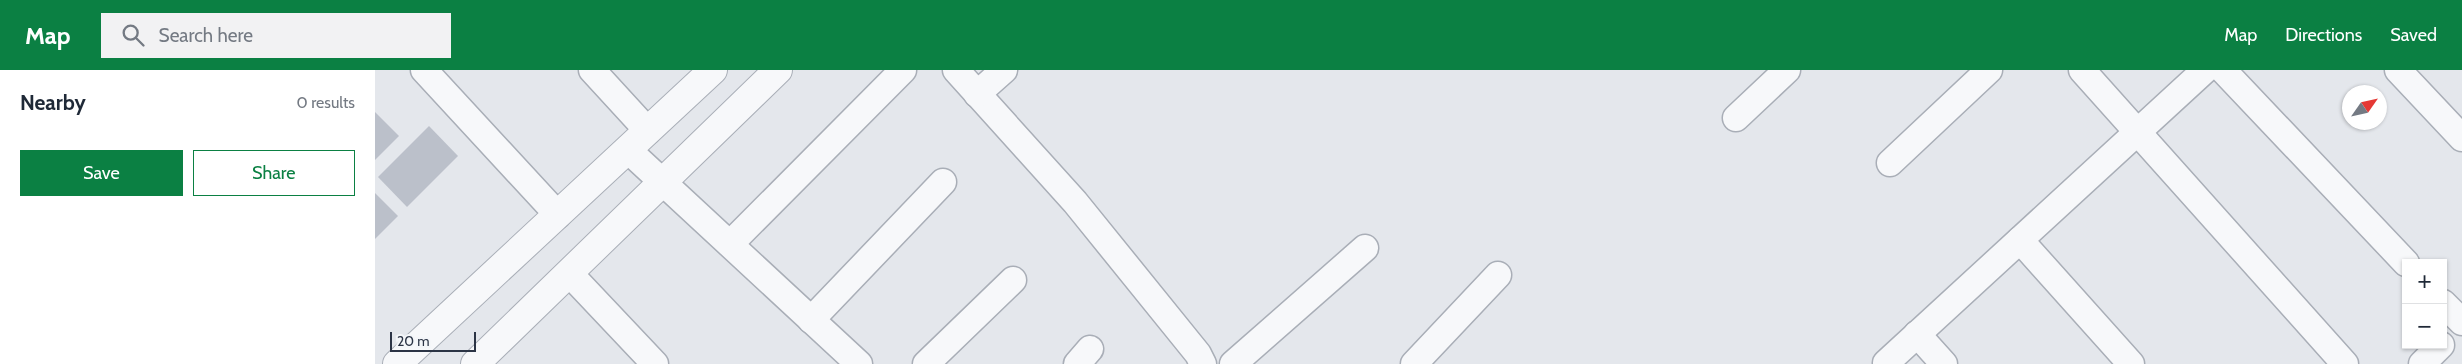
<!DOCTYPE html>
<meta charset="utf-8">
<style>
body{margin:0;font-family:Cabin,sans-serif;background:#f2f2f3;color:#1f2937}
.controls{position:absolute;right:15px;bottom:15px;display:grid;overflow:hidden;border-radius:0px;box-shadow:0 1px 4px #0004}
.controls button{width:45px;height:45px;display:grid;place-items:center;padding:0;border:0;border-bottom:1px solid #e0e1e3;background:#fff;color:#1f2937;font:25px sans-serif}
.compass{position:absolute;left:1967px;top:15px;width:45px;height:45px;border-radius:50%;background:#fff;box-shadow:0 1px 4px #0004;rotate:56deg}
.scale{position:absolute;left:15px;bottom:12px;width:86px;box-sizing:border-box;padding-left:5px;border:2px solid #2b3445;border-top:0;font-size:14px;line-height:18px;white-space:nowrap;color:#2b3445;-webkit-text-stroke:4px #f4f6f9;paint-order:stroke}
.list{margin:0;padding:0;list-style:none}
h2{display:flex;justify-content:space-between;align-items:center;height:65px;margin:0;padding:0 20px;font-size:21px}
h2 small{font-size:16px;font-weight:400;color:#747a83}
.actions{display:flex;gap:10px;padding:15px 20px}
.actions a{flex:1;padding:11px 0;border:1px solid #0b8043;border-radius:0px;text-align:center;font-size:18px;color:#0b8043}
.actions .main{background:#0b8043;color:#fff}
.icon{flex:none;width:28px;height:28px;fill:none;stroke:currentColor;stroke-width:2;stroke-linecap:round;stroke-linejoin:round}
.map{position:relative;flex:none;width:2087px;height:294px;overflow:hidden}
header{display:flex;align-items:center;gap:30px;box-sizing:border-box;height:70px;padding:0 25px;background:#0b8043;color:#fff}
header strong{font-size:24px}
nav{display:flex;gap:28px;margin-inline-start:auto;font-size:18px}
.search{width:350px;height:45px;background:#f2f2f3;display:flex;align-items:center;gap:12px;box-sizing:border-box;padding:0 18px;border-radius:0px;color:#747a83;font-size:19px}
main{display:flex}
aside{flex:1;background:#fff}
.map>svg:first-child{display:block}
.building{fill:#bbc0ca}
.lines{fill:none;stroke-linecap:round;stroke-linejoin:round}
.minor-casing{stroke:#a9aeb7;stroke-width:29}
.tertiary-casing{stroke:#a9aeb7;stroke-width:30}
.minor{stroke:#f7f8fa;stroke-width:26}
.tertiary{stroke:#f7f8fa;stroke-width:28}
</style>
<header>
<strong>Map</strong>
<div class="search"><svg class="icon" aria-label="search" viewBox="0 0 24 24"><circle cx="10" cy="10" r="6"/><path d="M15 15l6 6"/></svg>Search here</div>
<nav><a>Map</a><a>Directions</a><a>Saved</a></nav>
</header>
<main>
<aside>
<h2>Nearby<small>0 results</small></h2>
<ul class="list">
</ul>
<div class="actions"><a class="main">Save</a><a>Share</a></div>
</aside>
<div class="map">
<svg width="2087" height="294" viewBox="0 0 2087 294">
<rect width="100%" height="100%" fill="#e4e7ec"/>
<g class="building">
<polygon points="0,42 24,66 0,90"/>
<polygon points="54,56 83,86 32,137 3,107"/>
<polygon points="0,123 23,146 0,169"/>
</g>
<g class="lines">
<g class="minor-casing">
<g id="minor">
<polyline points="49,0 183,145"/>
<polyline points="217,0 273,61"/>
<polyline points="581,0 700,132 823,284 828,294"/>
<polyline points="1707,0 1970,294"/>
<polyline points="1848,0 2031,193"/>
<polyline points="2023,0 2087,68"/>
<polyline points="602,24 629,0"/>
<polyline points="1361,48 1412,0"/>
<polyline points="253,80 484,294"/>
<polyline points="1515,93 1614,0"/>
<polyline points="1645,170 1756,294"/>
<polyline points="355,174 528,0"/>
<polyline points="194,203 280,294"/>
<polyline points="2068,233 2087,252"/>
<polyline points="436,250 568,112"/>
<polyline points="1542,264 1569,294"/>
<polyline points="1511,293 1830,0"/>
<polyline points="551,294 638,210"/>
<polyline points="702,294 715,279"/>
<polyline points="858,294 990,178"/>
<polyline points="1039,294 1123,205"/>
<polyline points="2047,294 2066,275"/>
</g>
</g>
<g class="tertiary-casing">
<g id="tertiary">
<polyline points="22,294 338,0"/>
<polyline points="100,294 403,0"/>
</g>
</g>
<use href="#minor" class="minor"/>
<use href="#tertiary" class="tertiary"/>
</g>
</svg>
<div class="controls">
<button>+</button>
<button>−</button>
</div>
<svg class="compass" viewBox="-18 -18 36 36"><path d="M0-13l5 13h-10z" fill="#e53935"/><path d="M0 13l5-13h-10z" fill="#747a83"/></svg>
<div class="scale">20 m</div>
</div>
</main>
